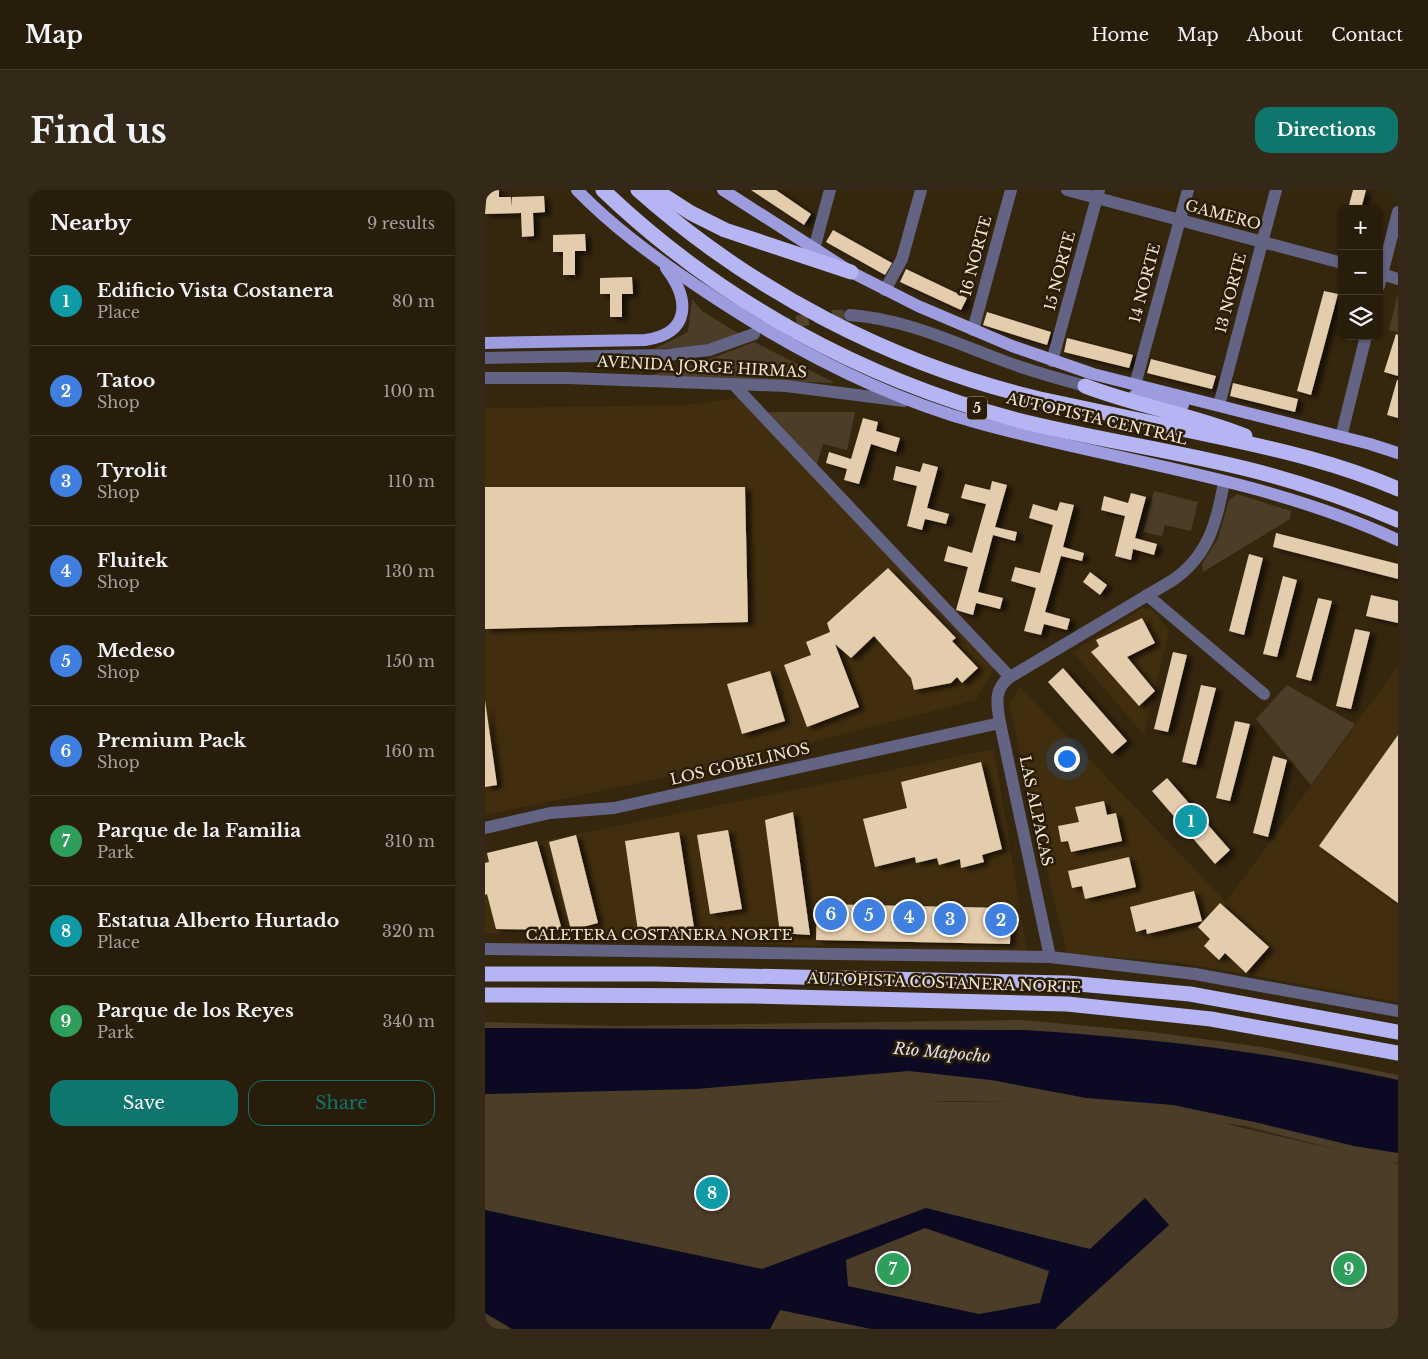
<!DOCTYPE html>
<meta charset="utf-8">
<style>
body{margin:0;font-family:"Libre Baskerville",serif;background:#342918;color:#f1f3f6}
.controls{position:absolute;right:15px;top:15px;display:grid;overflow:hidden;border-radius:10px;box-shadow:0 1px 4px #0004}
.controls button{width:45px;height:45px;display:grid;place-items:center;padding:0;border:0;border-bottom:1px solid #443a2b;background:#281c0a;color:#f1f3f6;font:25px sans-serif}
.you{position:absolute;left:581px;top:568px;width:18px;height:18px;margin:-12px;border:4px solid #fff;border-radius:50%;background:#1a73e8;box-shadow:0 0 0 8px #1a73e833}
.badge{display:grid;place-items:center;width:32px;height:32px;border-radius:50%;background:#0f766e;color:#fff;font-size:16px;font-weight:700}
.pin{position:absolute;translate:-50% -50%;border:2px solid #fff;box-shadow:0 1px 5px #0006}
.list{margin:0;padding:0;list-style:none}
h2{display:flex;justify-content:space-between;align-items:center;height:65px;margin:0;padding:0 20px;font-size:21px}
h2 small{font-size:16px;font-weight:400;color:#a5a19c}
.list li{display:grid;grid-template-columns:32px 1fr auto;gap:15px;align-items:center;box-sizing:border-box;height:90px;padding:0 20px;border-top:1px solid #443a2b}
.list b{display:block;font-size:19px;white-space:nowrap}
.list p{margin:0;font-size:16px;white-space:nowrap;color:#a5a19c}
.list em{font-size:16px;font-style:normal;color:#a5a19c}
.actions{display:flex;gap:10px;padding:15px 20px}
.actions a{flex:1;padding:11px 0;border:1px solid #0f766e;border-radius:15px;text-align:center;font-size:18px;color:#0f766e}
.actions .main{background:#0f766e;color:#fff}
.icon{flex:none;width:28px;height:28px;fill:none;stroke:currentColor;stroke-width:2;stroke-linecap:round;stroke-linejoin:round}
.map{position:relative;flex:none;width:913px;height:1139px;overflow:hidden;border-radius:15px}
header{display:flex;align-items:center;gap:30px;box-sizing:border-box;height:70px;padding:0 25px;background:#281c0a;border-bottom:1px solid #443a2b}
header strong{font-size:24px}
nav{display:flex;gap:28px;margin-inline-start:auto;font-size:18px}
.intro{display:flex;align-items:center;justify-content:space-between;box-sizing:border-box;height:120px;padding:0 30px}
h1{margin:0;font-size:35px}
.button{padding:12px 22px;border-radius:15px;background:#0f766e;color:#fff;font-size:18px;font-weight:700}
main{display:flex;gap:30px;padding:0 30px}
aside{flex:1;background:#281c0a;border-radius:15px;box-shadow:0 1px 4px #0004}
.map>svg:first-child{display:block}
.built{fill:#412e0e}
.green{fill:#4b3d28;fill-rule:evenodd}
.water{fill:#0c0922;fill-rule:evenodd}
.building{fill:#e4cdac;filter:url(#shadow)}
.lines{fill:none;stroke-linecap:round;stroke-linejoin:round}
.minor-tunnel{stroke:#51432c;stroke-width:12;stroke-dasharray:12 6;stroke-linecap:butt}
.minor{stroke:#636383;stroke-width:12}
.major{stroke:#9d9cde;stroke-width:12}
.highway{stroke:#b6b5f4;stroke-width:15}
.labels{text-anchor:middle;stroke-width:5;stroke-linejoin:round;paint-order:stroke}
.shield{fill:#2b1c04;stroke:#b4a998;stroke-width:1}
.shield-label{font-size:14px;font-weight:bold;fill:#efe6d7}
.street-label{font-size:15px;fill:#efe6d7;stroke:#2b1c04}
.water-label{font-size:16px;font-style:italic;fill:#dfe0f7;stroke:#2b1c04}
</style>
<header>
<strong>Map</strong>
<nav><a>Home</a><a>Map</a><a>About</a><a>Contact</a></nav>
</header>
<div class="intro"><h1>Find us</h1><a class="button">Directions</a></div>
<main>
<aside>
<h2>Nearby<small>9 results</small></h2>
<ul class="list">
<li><span class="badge" style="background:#0f9aa8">1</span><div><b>Edificio Vista Costanera</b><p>Place</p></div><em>80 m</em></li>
<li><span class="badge" style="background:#3f7fe0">2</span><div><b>Tatoo</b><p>Shop</p></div><em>100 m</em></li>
<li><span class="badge" style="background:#3f7fe0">3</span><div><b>Tyrolit</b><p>Shop</p></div><em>110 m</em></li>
<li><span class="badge" style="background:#3f7fe0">4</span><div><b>Fluitek</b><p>Shop</p></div><em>130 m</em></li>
<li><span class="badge" style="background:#3f7fe0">5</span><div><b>Medeso</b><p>Shop</p></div><em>150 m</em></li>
<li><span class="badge" style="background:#3f7fe0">6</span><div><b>Premium Pack</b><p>Shop</p></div><em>160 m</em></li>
<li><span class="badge" style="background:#2e9e5b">7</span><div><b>Parque de la Familia</b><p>Park</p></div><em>310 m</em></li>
<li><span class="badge" style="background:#0f9aa8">8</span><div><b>Estatua Alberto Hurtado</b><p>Place</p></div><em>320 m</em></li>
<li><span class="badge" style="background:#2e9e5b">9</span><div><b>Parque de los Reyes</b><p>Park</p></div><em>340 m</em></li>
</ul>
<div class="actions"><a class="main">Save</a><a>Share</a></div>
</aside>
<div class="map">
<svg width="913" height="1139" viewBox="0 0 913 1139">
<defs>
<filter id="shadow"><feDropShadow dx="5.5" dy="3" stdDeviation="2.5" flood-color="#0009"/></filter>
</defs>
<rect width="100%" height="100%" fill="#35260e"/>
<g class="built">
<polygon points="257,207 510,477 491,510 221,579 0,625 0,218 203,215"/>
<polygon points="657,418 667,419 684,441 659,545 588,462"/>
<polygon points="913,476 913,812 692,772 583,764 572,723 524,514 535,497 741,712"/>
<polygon points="509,559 542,764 0,743 0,663"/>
</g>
<g class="green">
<polygon points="913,103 913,142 904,140"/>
<path d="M207 109 217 121 253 143C227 157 198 158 169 159L203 142Z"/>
<polygon points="269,152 350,193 161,186 214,173"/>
<polygon points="283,222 370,222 362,260 338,254 332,274"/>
<polygon points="669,301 713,312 706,341 680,335 677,346 658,342"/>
<polygon points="752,304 806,321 805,329 718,382 717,374 733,348 744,310"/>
<polygon points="802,495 870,534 826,595 771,529"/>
<path d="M537 830 667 842 777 857 913 885V973L903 972 913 974V1139H0V832L132 836ZM469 911 537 912H538H438ZM737 933 760 936 854 960H853Z"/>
</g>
<g class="water">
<path d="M0 838 539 840C665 848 790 862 913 890V963L869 956 774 933 688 915 601 908 506 890 424 881 211 899 0 904Z"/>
<path d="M660 1008 684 1035 570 1139H386L295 1120 285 1139H27L0 1123V1020L277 1079 441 1018 605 1059ZM440 1038 564 1081 555 1113 494 1124 363 1096 361 1070Z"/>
</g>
<g class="building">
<polygon points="2,0 14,0 14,7 26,7 26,17 27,7 59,6 60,22 48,23 49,46 37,47 36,23 0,24"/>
<polygon points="266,0 291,0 326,24 319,35"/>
<polygon points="868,0 881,0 876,19 863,19"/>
<polygon points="348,40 407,73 400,85 341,52"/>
<polygon points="100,44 101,61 90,61 90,85 78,85 78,62 68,62 68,45"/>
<polygon points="421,79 482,108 476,120 415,92"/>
<polygon points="147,87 148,104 137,104 137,127 125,127 125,104 115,104 115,88"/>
<polygon points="839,101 853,104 826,205 812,201"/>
<polygon points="502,122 566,142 562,155 498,135"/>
<polygon points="911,144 913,145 913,186 899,182"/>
<polygon points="582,148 648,165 644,178 579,162"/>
<polygon points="666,169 731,186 727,199 662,183"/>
<polygon points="912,190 913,190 913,228 902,225"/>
<polygon points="748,193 813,209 810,222 745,206"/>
<polygon points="378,228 393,232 391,241 415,248 411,262 386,254 374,294 359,290 362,279 341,273 344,262 366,269"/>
<polygon points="438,273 453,277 442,318 464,324 461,334 440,329 437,340 422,336 432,296 408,290 411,276 435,282"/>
<polygon points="507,291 522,295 510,337 532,342 530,351 508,345 493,402 518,408 515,419 491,413 488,425 471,420 483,377 459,371 463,356 487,363 501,314 476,308 480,294 505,300"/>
<polygon points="0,297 260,297 263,432 0,439"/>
<polygon points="646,303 661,307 650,348 672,354 669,365 648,359 646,370 630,366 640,326 616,320 619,306 643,313"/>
<polygon points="575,312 589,315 578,357 599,363 597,371 576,366 560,422 585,429 582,440 559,434 556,445 539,441 551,398 526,391 530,377 555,383 568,335 544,328 548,314 572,321"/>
<polygon points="791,343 913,374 913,389 788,357"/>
<polygon points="764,364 778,368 759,445 744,441"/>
<polygon points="403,378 471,448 467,451 493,478 477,493 472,487 466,493 429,500 426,488 389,446 366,468 350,454 374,517 322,537 299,475 326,465 321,452 345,442 342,433"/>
<polygon points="605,382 622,395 615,405 598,392"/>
<polygon points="798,386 812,390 792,467 778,464"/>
<polygon points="886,405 913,411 913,433 881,426"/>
<polygon points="833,408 847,411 826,491 811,487"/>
<polygon points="657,428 670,453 642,467 670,501 654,516 606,462 614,456 611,450"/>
<polygon points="870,439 885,442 866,519 851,516"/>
<polygon points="688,462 702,465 683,542 669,539"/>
<polygon points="578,478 642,551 627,564 563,492"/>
<polygon points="285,481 300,531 257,544 242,494"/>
<polygon points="716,495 731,498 711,575 697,572"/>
<polygon points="0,510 12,595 0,597"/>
<polygon points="750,531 765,534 745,611 731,608"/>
<polygon points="913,545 913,713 834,656"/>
<polygon points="788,566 802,570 783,647 768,643"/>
<polygon points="496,572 517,659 497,665 499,672 476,678 475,669 454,675 452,668 431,673 430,667 390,677 378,629 422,618 416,592"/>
<polygon points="682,588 745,660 730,674 667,601"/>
<polygon points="619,611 622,625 631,623 637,651 586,662 583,651 576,652 573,636 594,632 590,617"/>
<polygon points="308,622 325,745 295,743 280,630"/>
<polygon points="243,640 257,719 225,724 212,645"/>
<polygon points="194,642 210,744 153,741 140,651"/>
<polygon points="91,645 113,733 86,740 64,652"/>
<polygon points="52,651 77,740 11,739 2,704 0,705 0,673 4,672 2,663"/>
<polygon points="644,667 651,697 600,709 597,696 587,698 583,681"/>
<polygon points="709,701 717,731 662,744 661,739 651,742 645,717"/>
<polygon points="735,713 784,757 761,783 740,763 734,770 719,756 725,749 713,737"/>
<polygon points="332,714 526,718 525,754 331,750"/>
</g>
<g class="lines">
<polyline class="minor-tunnel" points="294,136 333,127 365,125"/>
<g class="minor">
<polyline points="582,0 857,73"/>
<polyline points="329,59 345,0"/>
<polyline points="894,83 913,89"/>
<polyline points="894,96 913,22"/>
<polyline points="400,100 417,69 436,0"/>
<path d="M365 125C420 129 468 152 519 171 545 181 572 188 600 196"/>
<polyline points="488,140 526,0"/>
<polyline points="0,168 183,165 224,160 269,144"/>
<polyline points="567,171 614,0"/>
<polyline points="0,188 83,188 301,196 419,211"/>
<polyline points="248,194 525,487"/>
<polyline points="650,195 703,0"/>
<polyline points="734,215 791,0"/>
<polyline points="856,247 881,146"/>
<polyline points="662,405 779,504"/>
<polyline points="0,638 65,623 129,618 515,533"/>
<polyline points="0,759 565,767 710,784 913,821"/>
<path d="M565 767 515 533C512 515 508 499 525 487L688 390C723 366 732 332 739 292"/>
</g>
<g class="major">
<path d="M92 0C128 37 169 67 212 96 299 155 392 205 493 233 633 272 781 288 913 350"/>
<polyline points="238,0 366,82 433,116 527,156 608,184 885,254 913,263"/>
<path d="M0 153 160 150C206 144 205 109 181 78"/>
<polyline points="649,206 698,215"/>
</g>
<g class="highway">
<path d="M118 0C234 111 377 189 532 230 615 251 702 262 785 285 828 297 871 312 913 330"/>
<path d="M153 0C267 101 406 174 555 209 614 222 674 234 734 247 795 260 856 274 913 299"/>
<polyline points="170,0 206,23 240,40 366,82"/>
<path d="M600 196C652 216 708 225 760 246"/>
<polyline points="0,784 169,784 582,793 705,804 913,842"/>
<polyline points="0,805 267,806 582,814 726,829 913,863"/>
</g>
</g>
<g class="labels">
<rect class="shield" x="482" y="206.5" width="20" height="23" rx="4"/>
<g class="shield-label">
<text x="492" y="223">5</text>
</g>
<g class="street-label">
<text transform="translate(738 25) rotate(15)" y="5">GAMERO</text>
<text transform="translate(491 66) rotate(-75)" y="5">16 NORTE</text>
<text transform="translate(575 81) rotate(-75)" y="5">15 NORTE</text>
<text transform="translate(660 93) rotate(-75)" y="5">14 NORTE</text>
<text transform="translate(746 103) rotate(-75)" y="5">13 NORTE</text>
<text transform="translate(217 177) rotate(3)" y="5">AVENIDA JORGE HIRMAS</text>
<text transform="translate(612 229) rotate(13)" y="5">AUTOPISTA CENTRAL</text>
<text transform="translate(255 574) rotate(-13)" y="5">LOS GOBELINOS</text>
<text transform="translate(551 621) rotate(78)" y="5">LAS ALPACAS</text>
<text x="174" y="750">CALETERA COSTANERA NORTE</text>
<text transform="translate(459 793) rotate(2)" y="5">AUTOPISTA COSTANERA NORTE</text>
</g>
<g class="water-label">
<text transform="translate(457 862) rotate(5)" y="6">Río Mapocho</text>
</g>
</g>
</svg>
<div class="controls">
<button>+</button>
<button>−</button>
<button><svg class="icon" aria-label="layers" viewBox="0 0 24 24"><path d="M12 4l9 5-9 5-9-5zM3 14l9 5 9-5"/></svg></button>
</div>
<div class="you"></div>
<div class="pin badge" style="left:706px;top:631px;background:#0f9aa8">1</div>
<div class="pin badge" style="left:516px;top:730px;background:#3f7fe0">2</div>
<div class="pin badge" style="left:465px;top:729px;background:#3f7fe0">3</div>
<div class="pin badge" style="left:424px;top:727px;background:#3f7fe0">4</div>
<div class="pin badge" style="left:384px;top:725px;background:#3f7fe0">5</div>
<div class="pin badge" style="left:346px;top:724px;background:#3f7fe0">6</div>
<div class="pin badge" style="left:408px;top:1079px;background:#2e9e5b">7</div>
<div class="pin badge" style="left:227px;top:1003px;background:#0f9aa8">8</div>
<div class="pin badge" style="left:864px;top:1079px;background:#2e9e5b">9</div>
</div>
</main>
